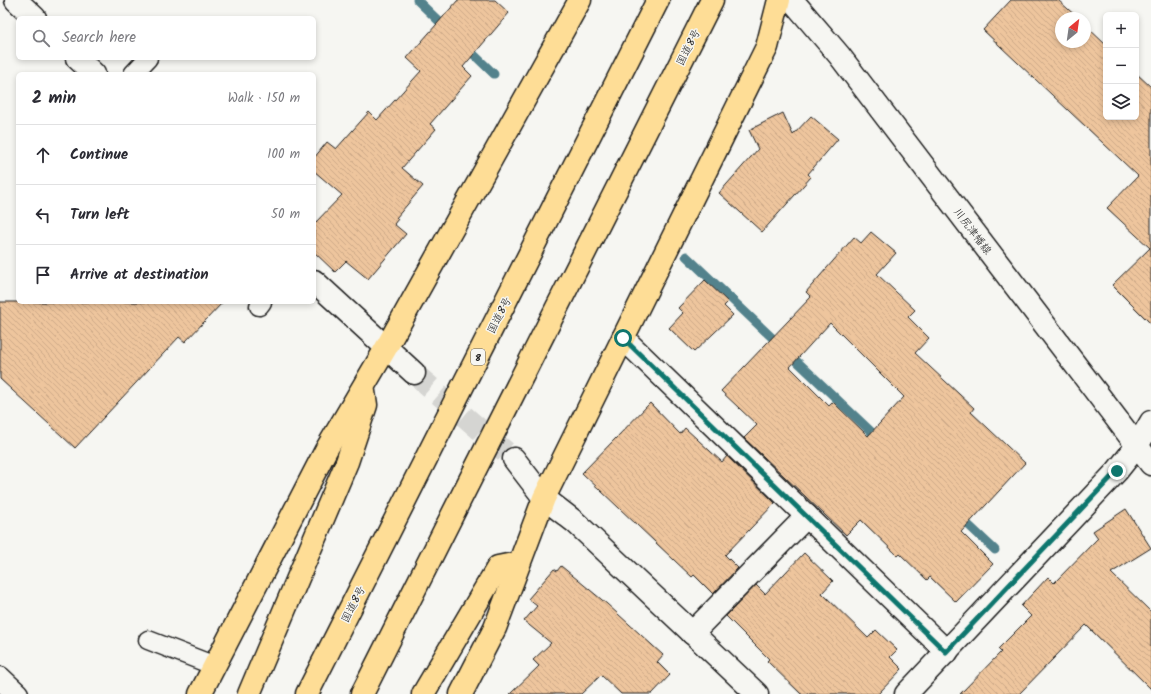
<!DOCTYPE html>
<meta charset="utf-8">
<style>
body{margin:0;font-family:Kalam,"Klee One",sans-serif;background:#f2f2f3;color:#2b2b33}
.controls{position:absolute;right:12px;top:12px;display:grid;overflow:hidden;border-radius:6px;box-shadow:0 2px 6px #0003}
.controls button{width:36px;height:36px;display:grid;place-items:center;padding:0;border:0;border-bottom:1px solid #e1e1e2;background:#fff;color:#2b2b33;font:20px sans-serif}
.compass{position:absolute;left:1055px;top:12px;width:36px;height:36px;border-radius:50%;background:#fff;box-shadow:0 2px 6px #0003;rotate:29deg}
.stop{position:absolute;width:12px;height:12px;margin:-9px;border:3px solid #0f766e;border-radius:50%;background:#fff}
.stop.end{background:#0f766e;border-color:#fff;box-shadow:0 1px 4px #0008}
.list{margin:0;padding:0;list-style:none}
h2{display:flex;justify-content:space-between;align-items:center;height:52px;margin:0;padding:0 16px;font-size:17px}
h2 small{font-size:13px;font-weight:400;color:#7c7c81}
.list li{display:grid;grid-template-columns:26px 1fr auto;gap:12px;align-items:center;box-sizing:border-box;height:60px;padding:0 16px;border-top:1px solid #e1e1e2}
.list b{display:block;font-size:15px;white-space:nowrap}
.list em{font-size:13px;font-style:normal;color:#7c7c81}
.icon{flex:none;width:22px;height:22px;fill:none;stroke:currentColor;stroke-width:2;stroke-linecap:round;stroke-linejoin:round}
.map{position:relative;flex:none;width:1151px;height:694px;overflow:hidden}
.search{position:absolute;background:#fff;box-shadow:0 2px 6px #0003;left:16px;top:16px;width:300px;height:44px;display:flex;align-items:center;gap:10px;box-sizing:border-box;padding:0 14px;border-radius:6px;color:#7c7c81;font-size:15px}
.panel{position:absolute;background:#fff;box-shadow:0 2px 6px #0003;left:16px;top:72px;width:300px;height:232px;border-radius:6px}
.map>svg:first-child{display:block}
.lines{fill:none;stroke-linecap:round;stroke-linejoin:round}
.stream{stroke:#53828c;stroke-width:9}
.building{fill:url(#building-back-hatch);stroke:#1c1c1c;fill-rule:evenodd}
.street-tunnel{stroke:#d5d5d2;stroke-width:22;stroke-dasharray:22 11;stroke-linecap:butt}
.lane-casing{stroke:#1c1c1c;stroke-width:21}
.street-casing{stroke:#1c1c1c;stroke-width:25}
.secondary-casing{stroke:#1c1c1c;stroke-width:25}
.highway-casing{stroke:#1c1c1c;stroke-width:25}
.lane{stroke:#f6f6f2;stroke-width:18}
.street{stroke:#f6f6f2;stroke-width:22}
.secondary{stroke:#f6f6f2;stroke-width:22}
.highway{stroke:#fedd96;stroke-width:22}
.route{stroke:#0f766e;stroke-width:5}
.labels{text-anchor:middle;stroke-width:3;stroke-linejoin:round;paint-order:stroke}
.shield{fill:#f6f6f2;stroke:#5d5d5c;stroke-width:1}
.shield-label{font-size:10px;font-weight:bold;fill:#1c1c1c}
.street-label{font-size:11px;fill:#1c1c1c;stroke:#f6f6f2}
</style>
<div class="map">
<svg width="1151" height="694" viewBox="0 0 1151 694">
<defs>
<pattern id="building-back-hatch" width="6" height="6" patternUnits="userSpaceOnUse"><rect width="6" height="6" fill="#eec59d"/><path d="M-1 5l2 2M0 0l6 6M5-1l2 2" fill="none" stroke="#cca987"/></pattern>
</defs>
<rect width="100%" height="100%" fill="#f6f6f2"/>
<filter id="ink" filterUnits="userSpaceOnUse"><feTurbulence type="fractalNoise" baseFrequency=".025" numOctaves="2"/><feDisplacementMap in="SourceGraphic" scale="8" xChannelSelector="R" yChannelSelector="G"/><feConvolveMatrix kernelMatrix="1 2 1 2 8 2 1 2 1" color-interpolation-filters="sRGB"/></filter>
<g filter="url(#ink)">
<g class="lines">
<g class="stream">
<polyline points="417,0 448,30"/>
<polyline points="465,46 494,74"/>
<polyline points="686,256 880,440"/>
<polyline points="960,517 995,550"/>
</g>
</g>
<g class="building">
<polygon points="458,0 495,0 509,13 463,67 472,76 430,124 436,129 402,168 423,186 396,218 398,219 394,224 406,234 368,279 346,261 335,272 314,252 314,224 342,195 314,171 314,158 327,142 336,149 369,112 377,120 421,71 407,58"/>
<polygon points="1011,0 1058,0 1078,18 1061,18 1061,42 1085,42 1085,25 1106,45 1106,117 1136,117 1136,73 1151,87 1151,324 1112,285 1150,248 1107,208 1138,176 983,30"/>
<polygon points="783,113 793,135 811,116 838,139 808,174 811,177 762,232 719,193 758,149 749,130"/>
<path d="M871 232 896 253 877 274 915 310 908 317 929 338 915 353 974 408 971 412 1025 463 961 532 993 564 956 602 930 577 927 580 900 554 898 556 861 520 846 535 744 438 757 425 721 391 811 297 806 292 854 237 861 243ZM830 323 904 397 868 436 833 402 829 406 790 367Z"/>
<polygon points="705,280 728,302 724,306 733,315 694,352 669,328 683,313 678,308"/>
<polygon points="0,302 223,302 185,342 179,337 75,448 0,379"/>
<polygon points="650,403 680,434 685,428 722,462 727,456 775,503 725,555 738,568 713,594 694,575 692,577 582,473"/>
<polygon points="1126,509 1151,548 1111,573 1151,612 1151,689 1086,625 1019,694 960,694 1001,652 998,649 1031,616 1021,606 1048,577 1054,583 1098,538 1093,531"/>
<polygon points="804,553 833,581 822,593 868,638 876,630 897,650 890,657 902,669 878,694 801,694 767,661 769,659 726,616 756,585 765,594"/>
<polygon points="561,566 607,604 663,655 657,662 670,675 652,694 621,694 601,675 581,694 510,694 539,666 533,660 551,643 524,621 537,606 528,599 554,569 557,571"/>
</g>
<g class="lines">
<polyline class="street-tunnel" points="414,373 514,459"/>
<g class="lane-casing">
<g id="lane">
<polyline points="133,74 148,58"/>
<polyline points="259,306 262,302"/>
<polyline points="148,640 215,666"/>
</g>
</g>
<g class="street-casing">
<g id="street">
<polyline points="16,0 35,18"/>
<polyline points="77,58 94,74"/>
<polyline points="314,281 414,373"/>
<polyline points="623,338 947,652"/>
<polyline points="514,459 544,498 575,522 757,694"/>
<polyline points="692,633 807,516"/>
<polyline points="0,678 17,694"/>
<polyline points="906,694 1117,471 1137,446 1151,422"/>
</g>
</g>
<g class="secondary-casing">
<polyline id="secondary" points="792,0 839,55 1151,464"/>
</g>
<g class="highway-casing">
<g id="highway">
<polyline points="200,694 326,450 386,348 580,0"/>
<polyline points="249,694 347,462 366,405 364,392"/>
<polyline points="307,694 658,0"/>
<polyline points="362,694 712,0"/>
<polyline points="423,694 498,567 518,563"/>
<polyline points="461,694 495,628 544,498 767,47 779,0"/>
</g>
</g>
<use href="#lane" class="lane"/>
<use href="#street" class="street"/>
<use href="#secondary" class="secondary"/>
<use href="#highway" class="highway"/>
</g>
</g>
<g class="lines" filter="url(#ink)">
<polyline class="route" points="623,338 946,652 1117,471"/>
</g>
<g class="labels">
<rect class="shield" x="471" y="349" width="14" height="16" rx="3"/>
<g class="shield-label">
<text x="478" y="361">8</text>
</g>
<g class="street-label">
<text transform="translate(688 47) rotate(-63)" y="4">国道8号</text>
<text transform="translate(973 231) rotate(53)" y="4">川尻津幡線</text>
<text transform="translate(499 315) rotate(-63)" y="4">国道8号</text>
<text transform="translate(353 604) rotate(-63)" y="4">国道8号</text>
</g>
</g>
</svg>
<div class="controls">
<button>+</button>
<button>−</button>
<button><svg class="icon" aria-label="layers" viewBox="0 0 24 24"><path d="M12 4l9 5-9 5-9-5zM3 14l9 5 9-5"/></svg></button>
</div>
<svg class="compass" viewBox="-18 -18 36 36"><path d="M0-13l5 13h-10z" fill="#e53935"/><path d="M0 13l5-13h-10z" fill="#7c7c81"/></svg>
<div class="stop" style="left:623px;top:338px"></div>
<div class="stop end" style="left:1117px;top:471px"></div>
<div class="search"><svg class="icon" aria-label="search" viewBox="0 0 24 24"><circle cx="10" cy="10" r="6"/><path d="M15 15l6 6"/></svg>Search here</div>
<section class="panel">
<h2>2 min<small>Walk · 150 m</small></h2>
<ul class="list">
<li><svg class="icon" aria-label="ahead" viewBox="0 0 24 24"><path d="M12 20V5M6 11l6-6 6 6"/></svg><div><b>Continue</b></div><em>100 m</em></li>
<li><svg class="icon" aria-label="left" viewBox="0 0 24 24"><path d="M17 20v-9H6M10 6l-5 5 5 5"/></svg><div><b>Turn left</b></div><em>50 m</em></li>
<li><svg class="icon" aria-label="arrive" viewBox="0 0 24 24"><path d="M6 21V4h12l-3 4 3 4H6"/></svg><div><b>Arrive at destination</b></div></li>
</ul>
</section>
</div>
